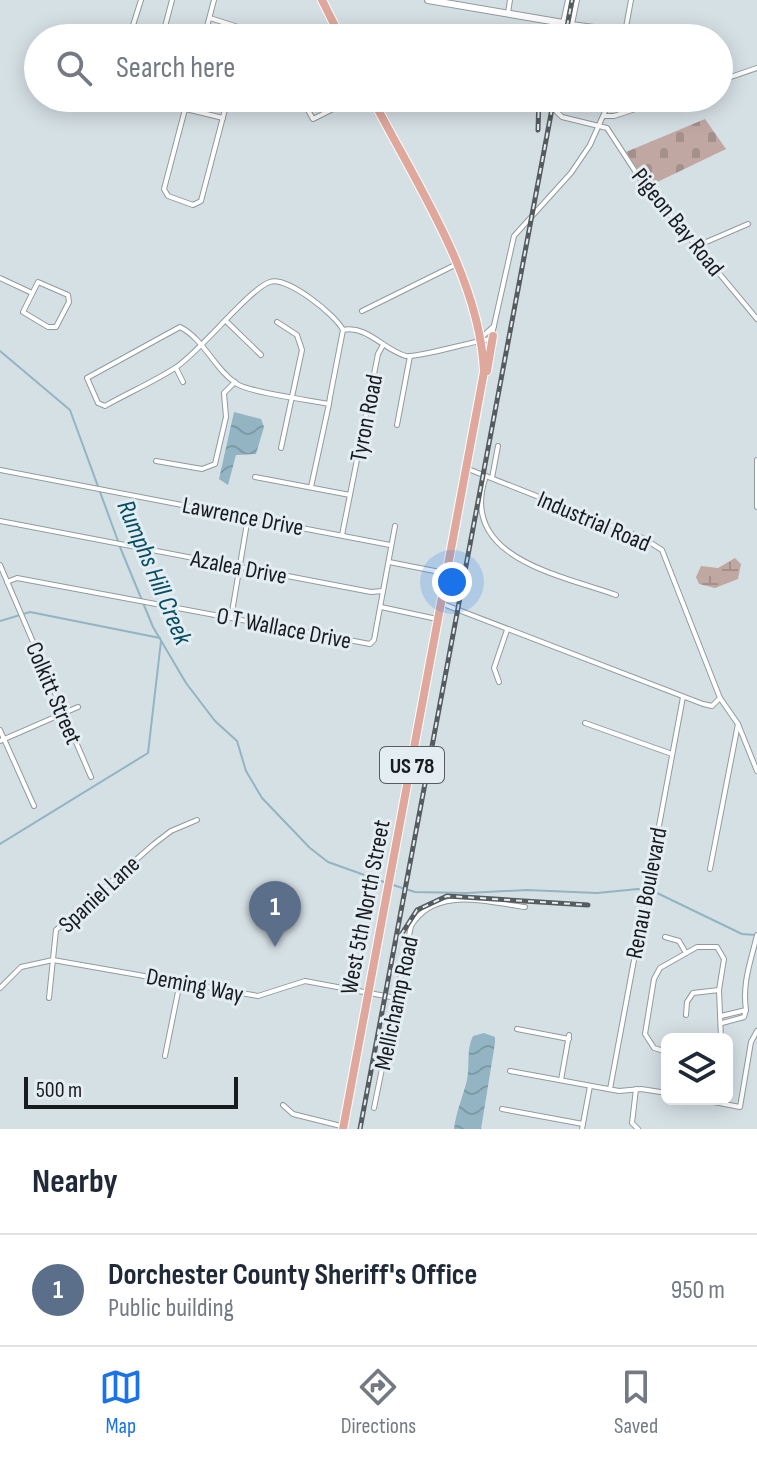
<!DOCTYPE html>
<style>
body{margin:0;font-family:"Sofia Sans Condensed",sans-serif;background:#f2f2f3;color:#1f2937}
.controls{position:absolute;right:24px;bottom:24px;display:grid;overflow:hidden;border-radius:12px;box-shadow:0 4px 20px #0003}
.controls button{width:72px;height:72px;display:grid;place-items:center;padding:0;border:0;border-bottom:2px solid #e0e1e3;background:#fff;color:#1f2937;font:40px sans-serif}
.scale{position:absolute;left:24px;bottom:20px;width:214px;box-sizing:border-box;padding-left:8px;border:4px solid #191c1e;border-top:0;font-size:22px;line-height:28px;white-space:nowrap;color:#191c1e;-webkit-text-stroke:6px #e3edf2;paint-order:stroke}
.you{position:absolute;left:452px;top:582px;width:28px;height:28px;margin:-20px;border:6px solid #fff;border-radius:50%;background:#1a73e8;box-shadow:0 0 0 12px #1a73e833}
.badge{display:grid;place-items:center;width:52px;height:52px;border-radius:50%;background:#1a73e8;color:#fff;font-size:26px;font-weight:700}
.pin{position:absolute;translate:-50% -66px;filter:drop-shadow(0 2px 4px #0008)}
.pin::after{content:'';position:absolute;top:42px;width:28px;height:24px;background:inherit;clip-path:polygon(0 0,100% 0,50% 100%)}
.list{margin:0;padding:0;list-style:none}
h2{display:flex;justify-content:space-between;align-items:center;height:104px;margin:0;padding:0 32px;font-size:34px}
h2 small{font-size:26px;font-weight:400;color:#747a83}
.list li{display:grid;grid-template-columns:52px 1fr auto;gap:24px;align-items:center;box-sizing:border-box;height:112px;padding:0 32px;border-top:2px solid #e0e1e3}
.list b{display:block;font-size:30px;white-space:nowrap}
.list p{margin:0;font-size:26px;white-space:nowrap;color:#747a83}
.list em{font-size:26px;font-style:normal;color:#747a83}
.icon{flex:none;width:44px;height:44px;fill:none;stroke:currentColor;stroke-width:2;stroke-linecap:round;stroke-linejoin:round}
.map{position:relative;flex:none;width:757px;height:1129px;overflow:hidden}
.search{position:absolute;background:#fff;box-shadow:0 4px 20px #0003;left:24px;right:24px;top:24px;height:88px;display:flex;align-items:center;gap:20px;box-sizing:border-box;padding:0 28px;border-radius:44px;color:#747a83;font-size:30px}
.sheet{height:216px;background:#fff}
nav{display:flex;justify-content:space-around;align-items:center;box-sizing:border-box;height:112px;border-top:2px solid #e0e1e3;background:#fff;font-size:22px;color:#747a83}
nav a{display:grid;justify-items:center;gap:4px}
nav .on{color:#1a73e8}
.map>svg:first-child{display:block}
.wetland{fill:url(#wetland-marsh)}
.cemetery{fill:url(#cemetery-stones)}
.water{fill:url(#water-waves)}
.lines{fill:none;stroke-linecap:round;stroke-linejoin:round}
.stream{stroke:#92b4c3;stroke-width:2}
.minor-casing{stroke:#919b9f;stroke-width:6}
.tertiary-casing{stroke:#919b9f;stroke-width:8}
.primary-casing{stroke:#fff;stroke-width:10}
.minor{stroke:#fff;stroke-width:4}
.tertiary{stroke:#fff;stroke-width:6}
.primary{stroke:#e0a89c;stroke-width:8}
.rail-casing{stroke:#565b5e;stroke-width:5}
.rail{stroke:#e3edf2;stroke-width:2;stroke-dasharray:6;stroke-linecap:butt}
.labels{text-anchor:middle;stroke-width:6;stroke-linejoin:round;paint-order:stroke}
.shield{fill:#e3edf2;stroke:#565b5e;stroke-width:2}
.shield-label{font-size:22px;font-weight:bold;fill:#191c1e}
.street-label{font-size:24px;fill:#191c1e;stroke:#e3edf2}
.water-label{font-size:26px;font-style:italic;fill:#054d63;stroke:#e3edf2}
</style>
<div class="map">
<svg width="757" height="1129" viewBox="0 0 757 1129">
<defs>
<pattern id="wetland-marsh" width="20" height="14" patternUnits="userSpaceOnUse" patternTransform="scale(2)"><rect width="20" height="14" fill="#c0a7a1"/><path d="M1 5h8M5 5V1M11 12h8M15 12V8" fill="none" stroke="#a48f8a"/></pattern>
<pattern id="cemetery-stones" width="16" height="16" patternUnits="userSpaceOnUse" patternTransform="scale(2)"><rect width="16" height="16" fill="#c0a7a1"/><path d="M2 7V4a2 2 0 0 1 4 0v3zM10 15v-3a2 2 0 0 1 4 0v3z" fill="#a48f8a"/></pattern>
<pattern id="water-waves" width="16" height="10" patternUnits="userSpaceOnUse" patternTransform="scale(2)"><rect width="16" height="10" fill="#92b4c3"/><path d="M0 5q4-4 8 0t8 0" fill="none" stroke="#7d9aa7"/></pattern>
</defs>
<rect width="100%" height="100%" fill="#d5e0e5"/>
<polygon class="wetland" points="735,558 741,564 738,579 715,588 699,584 696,577 701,566 718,568"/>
<polygon class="cemetery" points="705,119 726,149 649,186 626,152"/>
<g class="water">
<polygon points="234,412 261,419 264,427 256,454 236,455 228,485 219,479"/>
<path d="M484 1033 495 1037V1043L481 1129H454C456 1111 463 1097 467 1080 470 1065 466 1050 473 1036Z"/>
</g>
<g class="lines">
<g class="stream">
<polyline points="0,351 70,410 118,541"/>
<polyline points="120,547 153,627 186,683 215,721 237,741 246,771 262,798 309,847"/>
<polyline points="0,621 30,612 160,638"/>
<polyline points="0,844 148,753 161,641"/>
<polyline points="310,848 328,862 384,882"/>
<polyline points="393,885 415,892 467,893 527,890 597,893 638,889 655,892 742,934 756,935"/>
</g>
<g class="minor-casing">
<g id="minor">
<polyline points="568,0 563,23 625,31"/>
<polyline points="508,13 510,0"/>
<polyline points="210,18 241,28 244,38"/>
<polyline points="129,38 141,0"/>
<polyline points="162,38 172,0"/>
<polyline points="204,38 214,0"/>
<polyline points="569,38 577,0"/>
<polyline points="624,38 631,0"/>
<polyline points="719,81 757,68"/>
<polyline points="188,98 164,189 168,196 193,205 201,201 228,98"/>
<polyline points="557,98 556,111 562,117 607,128 639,177 757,319"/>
<polyline points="305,105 313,119 355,98"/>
<polyline points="186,109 223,118"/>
<polyline points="604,116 614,116 669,98"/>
<polyline points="697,246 748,224"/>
<polyline points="0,278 30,292"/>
<polygon points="38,282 68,295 69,302 56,327 48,327 23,312"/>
<polyline points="362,311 457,264"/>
<polyline points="226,321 261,355"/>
<polyline points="277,322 297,335 302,350 281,448"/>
<path d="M343 330C367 325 384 350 406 356 418 358 473 341 491 339L514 236 571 173 590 145 611 98"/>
<polyline points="481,338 494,326"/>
<polyline points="176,368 183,382"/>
<polyline points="397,425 410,356"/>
<polyline points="757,460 757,507"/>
<polyline points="156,461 202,469 215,464 226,417 224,393 235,382"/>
<polyline points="0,470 390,545"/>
<path d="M486 476C457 558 561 575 616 595"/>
<polyline points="255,477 350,495"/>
<polyline points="492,478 498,446"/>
<path d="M311 487 329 404 330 397 343 330C336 315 287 276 270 282 250 288 199 353 175 368 153 382 128 393 105 406L98 403 87 378 180 327C204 339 215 370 237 384 252 393 309 400 329 404"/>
<polyline points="0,521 371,592 383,591"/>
<polyline points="342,535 378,354 383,345"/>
<polyline points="389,562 445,573"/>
<polyline points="0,565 91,777"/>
<polyline points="7,582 17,578 370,644 374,640 395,526"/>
<polyline points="443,604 703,704 712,706 720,698 662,550 643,538 468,469"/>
<polyline points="381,607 437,619"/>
<polyline points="231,618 248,517"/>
<polyline points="499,682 494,668 507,630"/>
<polyline points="720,698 738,724 757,771"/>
<polyline points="585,723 672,754"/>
<polyline points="0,730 34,806"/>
<polyline points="0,741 78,707"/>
<polyline points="710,869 738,724"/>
<polyline points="665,937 679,941 686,953"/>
<polyline points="0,988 21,967 53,960 258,996 305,981 396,998"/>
<polyline points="49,998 56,930 154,844 171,831 197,820"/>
<path d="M746 1010C742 982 751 961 757 935"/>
<polyline points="686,1015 687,1002 693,993 719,990"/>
<polyline points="721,1016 746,1010"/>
<polyline points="722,1023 744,1017 746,1010"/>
<polyline points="517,1029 569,1039"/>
<polyline points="667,1052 654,1048 645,1034 654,979 660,968 697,947 717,947 724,959 719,990 721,1039"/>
<polyline points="165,1056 180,982"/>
<polyline points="510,1071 619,1091 641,1089 667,1093"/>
<polyline points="561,1080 569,1035"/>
<polyline points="610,1089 683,697"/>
<polyline points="636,1089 632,1123 638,1129"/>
<polyline points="698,1099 740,1107 751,1042 757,1031"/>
<polyline points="283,1105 293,1114 341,1126"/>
<path d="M374 1108 411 926C434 886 487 902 525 907"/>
<polyline points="502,1109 583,1124"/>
<polyline points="582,1129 590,1086"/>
</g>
</g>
<g class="tertiary-casing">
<polyline id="tertiary" points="428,0 563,23"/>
</g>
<g class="primary-casing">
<g id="primary">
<polyline points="322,0 341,38"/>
<polyline points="487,371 493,336"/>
<path d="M343 1129 484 372C480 277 415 182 372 98"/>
</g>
</g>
<use href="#minor" class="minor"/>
<use href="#tertiary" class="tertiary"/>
<use href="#primary" class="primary"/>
<g class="rail-casing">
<g id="rail">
<polyline points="565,38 572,0"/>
<polyline points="538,130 539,98"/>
<polyline points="401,935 417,910 447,896 588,905"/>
<polyline points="360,1129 554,98"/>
</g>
</g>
<use href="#rail" class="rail"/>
</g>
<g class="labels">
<rect class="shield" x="380" y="747" width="64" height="36" rx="6"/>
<g class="shield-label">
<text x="412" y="773">US 78</text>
</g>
<g class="street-label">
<text transform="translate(678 222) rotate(51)" y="8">Pigeon Bay Road</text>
<text transform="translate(366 418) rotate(-79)" y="8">Tyron Road</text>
<text transform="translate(243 516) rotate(11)" y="8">Lawrence Drive</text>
<text transform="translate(594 521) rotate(23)" y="8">Industrial Road</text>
<text transform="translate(239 567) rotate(11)" y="8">Azalea Drive</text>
<text transform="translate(284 628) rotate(11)" y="8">O T Wallace Drive</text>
<text transform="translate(54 693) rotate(67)" y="8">Colkitt Street</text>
<text transform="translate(646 893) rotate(-79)" y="8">Renau Boulevard</text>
<text transform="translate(99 894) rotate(-43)" y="8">Spaniel Lane</text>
<text transform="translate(365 907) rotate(-79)" y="8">West 5th North Street</text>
<text transform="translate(195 985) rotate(11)" y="8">Deming Way</text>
<text transform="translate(396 1003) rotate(-78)" y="8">Mellichamp Road</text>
</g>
<g class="water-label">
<text transform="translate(155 572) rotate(67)" y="9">Rumphs Hill Creek</text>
</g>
</g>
</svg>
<div class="controls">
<button><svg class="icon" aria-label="layers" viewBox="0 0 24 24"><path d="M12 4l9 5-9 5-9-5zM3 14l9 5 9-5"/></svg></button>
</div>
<div class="scale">500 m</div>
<div class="you"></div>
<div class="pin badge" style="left:275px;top:947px;background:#5c6f8a">1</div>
<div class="search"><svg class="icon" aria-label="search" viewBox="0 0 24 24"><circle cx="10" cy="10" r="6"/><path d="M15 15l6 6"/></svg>Search here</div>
</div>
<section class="sheet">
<h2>Nearby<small></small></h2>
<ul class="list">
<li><span class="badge" style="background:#5c6f8a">1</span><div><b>Dorchester County Sheriff's Office</b><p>Public building</p></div><em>950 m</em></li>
</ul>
</section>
<nav>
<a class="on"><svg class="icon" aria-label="map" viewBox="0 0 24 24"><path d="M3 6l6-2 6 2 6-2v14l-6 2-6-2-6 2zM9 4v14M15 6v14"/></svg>Map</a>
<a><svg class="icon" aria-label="directions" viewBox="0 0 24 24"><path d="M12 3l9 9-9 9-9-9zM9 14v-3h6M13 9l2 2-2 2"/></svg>Directions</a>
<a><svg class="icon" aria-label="saved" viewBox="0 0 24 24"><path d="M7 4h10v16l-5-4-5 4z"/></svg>Saved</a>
</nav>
